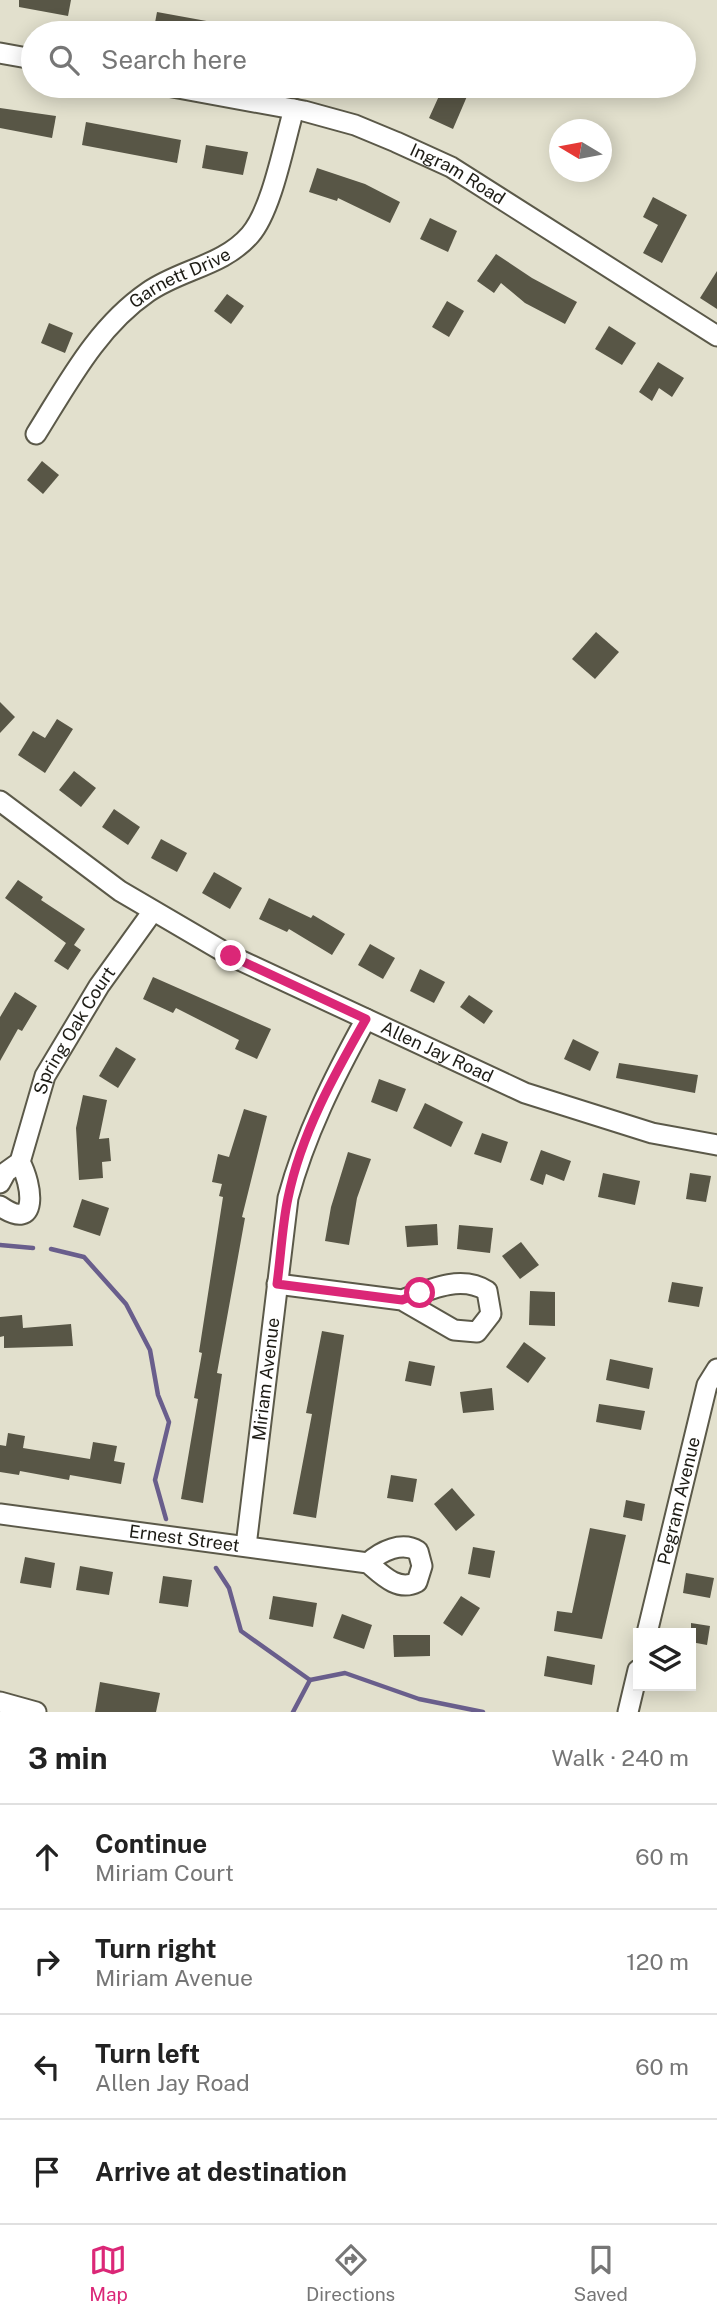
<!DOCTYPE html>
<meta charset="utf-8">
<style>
body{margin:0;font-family:"Public Sans",sans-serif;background:#f6f6f6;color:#222}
.controls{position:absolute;right:21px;bottom:21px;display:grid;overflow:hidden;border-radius:0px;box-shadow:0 4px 18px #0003}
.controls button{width:63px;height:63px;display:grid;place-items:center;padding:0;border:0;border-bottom:2px solid #e0e0e0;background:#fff;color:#222;font:35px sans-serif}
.compass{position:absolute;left:549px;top:119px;width:63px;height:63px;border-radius:50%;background:#fff;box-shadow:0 4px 18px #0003;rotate:280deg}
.stop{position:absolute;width:21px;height:21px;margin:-16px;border:5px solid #db2777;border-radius:50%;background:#fff}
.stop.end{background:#db2777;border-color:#fff;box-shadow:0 2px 7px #0008}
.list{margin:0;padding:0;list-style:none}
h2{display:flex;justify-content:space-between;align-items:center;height:91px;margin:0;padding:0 28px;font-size:30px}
h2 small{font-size:23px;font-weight:400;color:#767676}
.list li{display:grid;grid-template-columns:46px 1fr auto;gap:21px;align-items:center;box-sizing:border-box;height:105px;padding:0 28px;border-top:2px solid #e0e0e0}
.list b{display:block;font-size:26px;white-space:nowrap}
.list p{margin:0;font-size:23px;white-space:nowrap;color:#767676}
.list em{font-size:23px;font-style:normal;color:#767676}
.icon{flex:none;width:38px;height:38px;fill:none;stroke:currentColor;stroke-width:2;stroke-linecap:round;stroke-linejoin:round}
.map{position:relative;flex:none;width:717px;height:1712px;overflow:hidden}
.search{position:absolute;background:#fff;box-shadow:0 4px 18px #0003;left:21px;right:21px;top:21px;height:77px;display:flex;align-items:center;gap:18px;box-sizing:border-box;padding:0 24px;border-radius:38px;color:#767676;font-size:26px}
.sheet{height:511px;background:#fff}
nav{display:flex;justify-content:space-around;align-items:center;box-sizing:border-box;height:98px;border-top:2px solid #e0e0e0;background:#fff;font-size:19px;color:#767676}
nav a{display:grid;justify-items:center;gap:4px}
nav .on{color:#db2777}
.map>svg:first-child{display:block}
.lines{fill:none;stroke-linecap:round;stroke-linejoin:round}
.stream{stroke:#695e8c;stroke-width:4.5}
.building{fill:#585646}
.minor-casing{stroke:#5b5949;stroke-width:23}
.minor{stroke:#fff;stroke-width:19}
.route{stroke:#db2777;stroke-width:9}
.labels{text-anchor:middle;stroke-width:7;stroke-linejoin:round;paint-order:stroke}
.street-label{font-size:18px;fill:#1d1c15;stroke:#e2e0cd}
</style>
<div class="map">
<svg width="717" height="1712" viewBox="0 0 717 1712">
<rect width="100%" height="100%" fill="#e2e0cd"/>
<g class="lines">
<g class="stream">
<polyline points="0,1245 33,1248"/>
<polyline points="51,1249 84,1257 126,1304 150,1350 158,1395 169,1422 155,1480 166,1519"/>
<polyline points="216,1568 229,1588 241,1631 310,1680 293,1712"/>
<polyline points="310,1680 345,1673 419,1699 483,1712"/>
</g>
</g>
<g class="building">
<polygon points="19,0 71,0 68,16 19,7"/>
<polygon points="157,12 234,26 233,33 153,33"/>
<polygon points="417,86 462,86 460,90 468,94 453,129 429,118 439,96"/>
<polygon points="0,108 56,116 52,138 0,128"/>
<polygon points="86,122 181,140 177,163 82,145"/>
<polygon points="206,145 248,152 243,175 202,168"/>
<polygon points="317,168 365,184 400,202 390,223 338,198 337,201 309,192"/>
<polygon points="653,197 687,215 662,263 643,253 658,225 643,217"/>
<polygon points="430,218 457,231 448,252 420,239"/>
<polygon points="496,254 532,278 577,302 565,324 525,303 501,283 494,293 477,281"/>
<polygon points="717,271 717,309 700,298"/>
<polygon points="227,294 244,306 231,324 214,311"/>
<polygon points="447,301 464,311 449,337 432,327"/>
<polygon points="49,323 73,333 65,353 41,343"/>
<polygon points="609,326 636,343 622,365 595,349"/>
<polygon points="658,362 684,378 672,397 659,388 652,401 639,392"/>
<polygon points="42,461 59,475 43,494 27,480"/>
<polygon points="596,632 619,652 595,679 572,659"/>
<polygon points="0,702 15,717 0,733"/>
<polygon points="57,719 73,729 45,773 18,755 33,731 45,738"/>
<polygon points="74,771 96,788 81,807 59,790"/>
<polygon points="114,809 140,827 128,845 102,827"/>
<polygon points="161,839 187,853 177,872 151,858"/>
<polygon points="214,872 242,888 230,909 202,893"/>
<polygon points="18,880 43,897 41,900 85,929 74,945 81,950 68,970 54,961 66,943 5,898"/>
<polygon points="269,898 311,918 313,915 345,934 332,955 289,929 287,932 259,919"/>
<polygon points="370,944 395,958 383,979 358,965"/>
<polygon points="420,969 445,982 434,1003 410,991"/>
<polygon points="153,977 271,1029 257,1059 235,1049 239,1040 176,1008 173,1013 143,999"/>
<polygon points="15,992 37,1006 22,1031 18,1029 0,1061 0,1017"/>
<polygon points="469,995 493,1011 484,1024 460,1007"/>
<polygon points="573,1039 599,1052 590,1071 564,1059"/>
<polygon points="116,1047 136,1059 118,1088 99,1076"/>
<polygon points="619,1063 698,1075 695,1093 616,1078"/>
<polygon points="379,1079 406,1089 397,1112 371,1102"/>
<polygon points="83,1095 107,1100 99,1139 109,1138 111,1161 102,1162 103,1178 79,1180 76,1128"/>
<polygon points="425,1103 463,1122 451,1147 413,1128"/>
<polygon points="244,1109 267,1116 242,1217 245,1218 217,1373 222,1374 203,1503 181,1499 198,1399 194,1398 202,1353 199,1352 223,1197 219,1196 222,1184 212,1182 218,1154 229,1157"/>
<polygon points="482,1133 508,1142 501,1163 474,1154"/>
<polygon points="541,1150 571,1161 564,1181 546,1174 543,1185 530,1180"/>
<polygon points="348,1152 371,1159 357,1198 349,1245 325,1241 331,1207"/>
<polygon points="603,1173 640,1181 635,1205 598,1197"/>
<polygon points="690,1173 711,1176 706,1202 686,1199"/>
<polygon points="82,1199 109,1208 100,1236 73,1227"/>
<polygon points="437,1224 438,1245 407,1247 405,1226"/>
<polygon points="459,1225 493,1228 490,1253 457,1249"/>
<polygon points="521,1242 539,1265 520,1279 502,1256"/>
<polygon points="672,1282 703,1287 699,1307 668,1302"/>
<polygon points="530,1291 555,1292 555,1326 529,1325"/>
<polygon points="22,1315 23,1328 71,1324 73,1346 4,1348 4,1336 0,1337 0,1317"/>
<polygon points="322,1331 344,1335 316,1518 293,1514 312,1414 306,1413"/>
<polygon points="524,1342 546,1358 528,1383 506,1367"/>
<polygon points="610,1359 653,1368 649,1389 606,1380"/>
<polygon points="409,1361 435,1366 431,1386 405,1381"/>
<polygon points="492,1388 494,1410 463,1413 460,1392"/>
<polygon points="599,1404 645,1411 641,1430 596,1422"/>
<polygon points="8,1433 25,1436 23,1448 90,1459 93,1442 117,1446 114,1461 125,1463 121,1484 70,1475 69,1480 20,1471 19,1475 0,1472 0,1445 6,1446"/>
<polygon points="391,1475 417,1479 413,1502 387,1498"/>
<polygon points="452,1488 475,1515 456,1531 434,1504"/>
<polygon points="626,1500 645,1504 642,1521 623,1517"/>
<polygon points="590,1528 626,1535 602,1639 554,1631 557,1611 572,1613"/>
<polygon points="473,1547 495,1551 490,1578 468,1574"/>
<polygon points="25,1557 55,1563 51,1588 20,1583"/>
<polygon points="80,1566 113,1572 109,1595 76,1590"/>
<polygon points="686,1573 714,1578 710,1598 683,1593"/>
<polygon points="163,1576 192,1580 188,1607 159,1603"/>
<polygon points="273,1596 317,1603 313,1627 269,1619"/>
<polygon points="461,1596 480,1608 462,1636 443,1623"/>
<polygon points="342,1614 372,1625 364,1649 333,1638"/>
<polygon points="691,1623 710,1626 707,1645 691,1642"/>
<polygon points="393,1635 430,1635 430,1656 394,1657"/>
<polygon points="547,1656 595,1665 592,1685 544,1676"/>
<polygon points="100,1682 160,1693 156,1712 95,1712"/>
</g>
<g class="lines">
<g class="minor-casing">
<g id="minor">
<polyline points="0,53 33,59"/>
<path id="s1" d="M167 86 304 111 355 125 396 142 451 167 717 336"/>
<path id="s2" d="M36 434C68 383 97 327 148 292 181 269 223 266 250 235 272 210 284 143 294 109"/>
<path id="s3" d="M0 801 120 891 231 956 525 1093 652 1133 717 1145"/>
<path id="s4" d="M0 1183 6 1172 20 1162 45 1076 99 986 153 911"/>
<path d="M0 1206C40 1234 32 1184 20 1162"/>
<path d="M277 1284 402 1300 454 1330 477 1332 491 1314 487 1291C461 1274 428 1290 402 1300"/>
<path id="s5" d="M0 1514 368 1563C382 1575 398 1592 417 1582L422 1566 418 1551C402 1541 381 1551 368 1563"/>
<path id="s6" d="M246 1546 288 1198C305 1135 334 1077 366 1019"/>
<path id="s7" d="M647 1633 707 1385 717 1369"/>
<polyline points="0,1702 36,1712"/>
<polyline points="628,1712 638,1670"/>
</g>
</g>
<use href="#minor" class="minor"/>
</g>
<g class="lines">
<path class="route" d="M231 956 366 1019C334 1075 301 1134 288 1198 282 1226 281 1255 277 1284L402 1300 420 1293"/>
</g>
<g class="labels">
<g class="street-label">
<text dy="6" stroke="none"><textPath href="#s1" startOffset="306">Ingram Road</textPath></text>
<text dy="6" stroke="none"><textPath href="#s2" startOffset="217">Garnett Drive</textPath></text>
<text dy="6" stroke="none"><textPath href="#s4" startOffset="173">Spring Oak Court</textPath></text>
<text dy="6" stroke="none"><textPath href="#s3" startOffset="506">Allen Jay Road</textPath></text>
<text dy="6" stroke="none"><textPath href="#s6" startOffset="168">Miriam Avenue</textPath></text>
<text dy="6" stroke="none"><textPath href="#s7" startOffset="136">Pegram Avenue</textPath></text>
<text dy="6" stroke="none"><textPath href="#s5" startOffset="186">Ernest Street</textPath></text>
</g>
</g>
</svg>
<div class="controls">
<button><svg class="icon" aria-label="layers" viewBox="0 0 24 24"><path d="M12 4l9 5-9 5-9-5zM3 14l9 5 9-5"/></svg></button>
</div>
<svg class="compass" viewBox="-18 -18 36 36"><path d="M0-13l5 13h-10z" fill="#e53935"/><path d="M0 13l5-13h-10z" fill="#767676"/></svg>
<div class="stop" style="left:420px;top:1293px"></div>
<div class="stop end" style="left:231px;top:956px"></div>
<div class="search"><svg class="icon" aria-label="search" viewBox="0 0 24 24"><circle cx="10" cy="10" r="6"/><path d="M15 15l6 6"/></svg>Search here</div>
</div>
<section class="sheet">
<h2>3 min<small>Walk · 240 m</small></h2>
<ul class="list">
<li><svg class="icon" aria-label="ahead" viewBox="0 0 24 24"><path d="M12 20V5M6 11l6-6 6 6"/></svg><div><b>Continue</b><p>Miriam Court</p></div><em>60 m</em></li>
<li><svg class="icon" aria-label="right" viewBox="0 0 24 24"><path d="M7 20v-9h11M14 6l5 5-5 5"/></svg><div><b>Turn right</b><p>Miriam Avenue</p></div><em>120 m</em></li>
<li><svg class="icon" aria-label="left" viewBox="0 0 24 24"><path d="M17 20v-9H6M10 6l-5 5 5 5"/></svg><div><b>Turn left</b><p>Allen Jay Road</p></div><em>60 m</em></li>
<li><svg class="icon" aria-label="arrive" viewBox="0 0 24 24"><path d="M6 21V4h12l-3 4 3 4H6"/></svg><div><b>Arrive at destination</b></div></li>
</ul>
</section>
<nav>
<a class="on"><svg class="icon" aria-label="map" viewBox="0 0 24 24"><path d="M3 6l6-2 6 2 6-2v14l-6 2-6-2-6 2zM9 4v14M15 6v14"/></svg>Map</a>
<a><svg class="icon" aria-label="directions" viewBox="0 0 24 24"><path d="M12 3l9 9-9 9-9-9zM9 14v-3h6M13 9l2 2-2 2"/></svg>Directions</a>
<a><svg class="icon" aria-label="saved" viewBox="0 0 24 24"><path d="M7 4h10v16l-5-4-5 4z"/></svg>Saved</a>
</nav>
